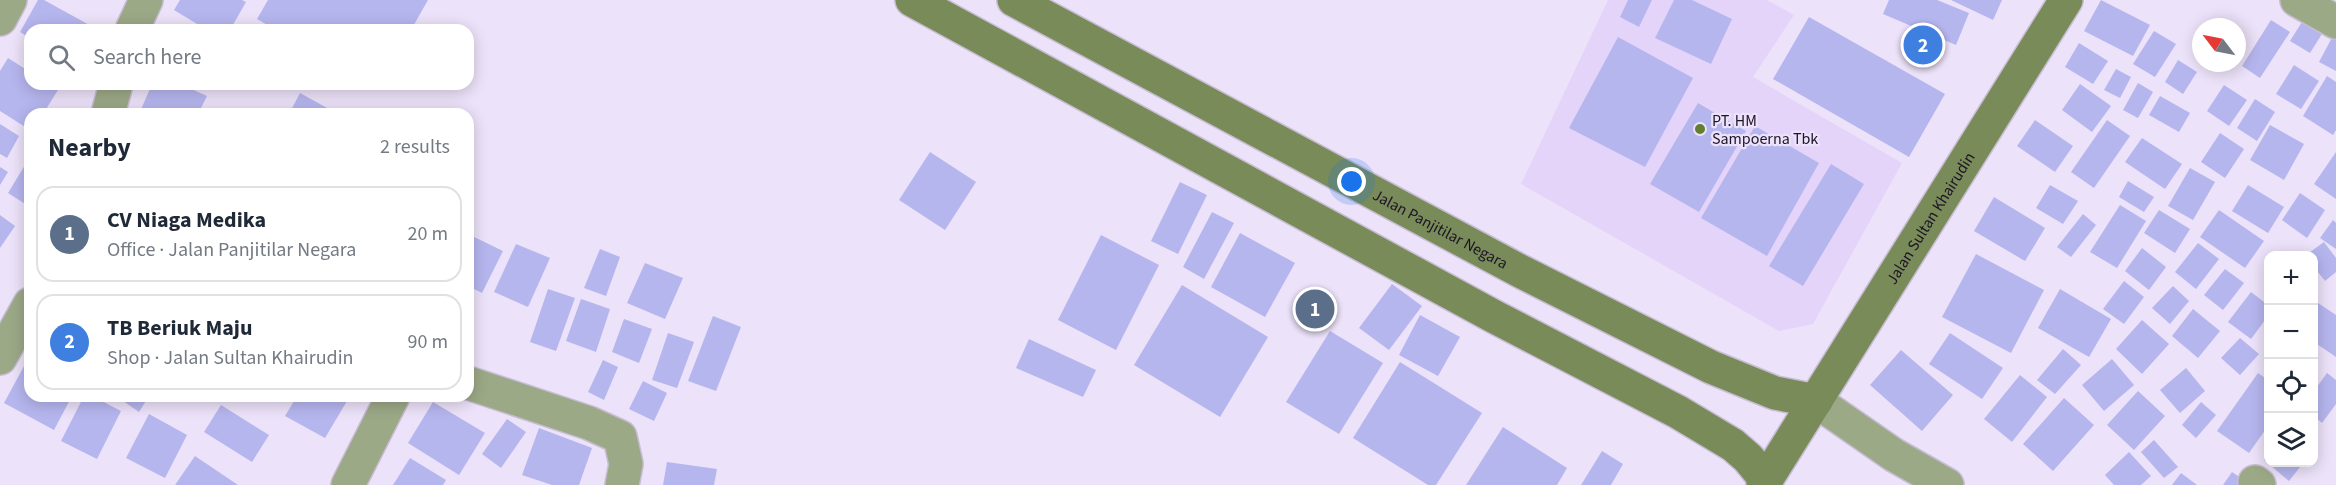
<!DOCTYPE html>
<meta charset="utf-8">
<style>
body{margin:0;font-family:"Source Sans 3",sans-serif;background:#f6f6f7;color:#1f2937}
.controls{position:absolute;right:18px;bottom:18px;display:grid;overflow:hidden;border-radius:12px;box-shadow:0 3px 15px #0003}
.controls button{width:54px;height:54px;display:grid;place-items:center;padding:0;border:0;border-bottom:2px solid #e0e1e3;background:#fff;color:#1f2937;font:30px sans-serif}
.compass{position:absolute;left:2192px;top:18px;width:54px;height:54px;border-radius:50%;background:#fff;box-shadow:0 3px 15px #0003;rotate:302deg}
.you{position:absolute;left:1352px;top:182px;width:21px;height:21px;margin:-15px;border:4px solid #fff;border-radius:50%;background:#1a73e8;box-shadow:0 0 0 9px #1a73e833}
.badge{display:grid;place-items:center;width:39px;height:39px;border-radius:50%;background:#647d30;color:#fff;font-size:20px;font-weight:700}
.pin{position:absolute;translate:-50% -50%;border:3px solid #fff;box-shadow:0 2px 6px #0006}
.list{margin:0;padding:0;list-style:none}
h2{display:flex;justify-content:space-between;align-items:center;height:78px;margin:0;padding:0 24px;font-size:26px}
h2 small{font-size:20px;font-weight:400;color:#747a83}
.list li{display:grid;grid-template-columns:39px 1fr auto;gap:18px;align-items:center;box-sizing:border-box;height:96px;margin:0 12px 12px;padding:0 12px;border:2px solid #e0e1e3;border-radius:18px}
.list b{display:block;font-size:22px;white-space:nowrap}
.list p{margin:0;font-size:20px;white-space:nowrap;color:#747a83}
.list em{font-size:20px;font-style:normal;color:#747a83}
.icon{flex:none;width:33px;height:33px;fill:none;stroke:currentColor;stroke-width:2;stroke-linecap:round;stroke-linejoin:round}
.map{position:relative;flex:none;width:2336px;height:485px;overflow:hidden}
.search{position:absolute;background:#fff;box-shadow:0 3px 15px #0003;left:24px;top:24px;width:450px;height:66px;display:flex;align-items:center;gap:15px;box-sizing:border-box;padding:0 21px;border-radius:18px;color:#747a83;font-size:22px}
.panel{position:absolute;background:#fff;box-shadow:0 3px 15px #0003;left:24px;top:108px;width:450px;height:294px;border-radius:18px}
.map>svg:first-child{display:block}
.built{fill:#e5d4fa}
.building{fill:#b6b6ef}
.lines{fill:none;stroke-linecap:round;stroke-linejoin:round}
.street-casing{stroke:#c7bdd3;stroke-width:36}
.secondary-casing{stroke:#c7bdd3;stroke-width:36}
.street{stroke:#9ca987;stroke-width:33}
.secondary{stroke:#788b58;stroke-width:33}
.poi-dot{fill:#647d30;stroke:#ece2f9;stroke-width:2}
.labels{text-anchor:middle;stroke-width:4.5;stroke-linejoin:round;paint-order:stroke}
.poi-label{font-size:16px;fill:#1d1428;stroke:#ece2f9;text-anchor:start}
.street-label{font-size:16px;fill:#1d1428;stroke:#ece2f9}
</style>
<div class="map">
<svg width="2336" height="485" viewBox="0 0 2336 485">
<rect width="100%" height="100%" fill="#ece2f9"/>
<polygon class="built" points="1608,0 1767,0 1794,15 1753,77 1902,163 1813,324 1779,331 1521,184"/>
<g class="building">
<polygon points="38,0 44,0 93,27 92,30 30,30 30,38 20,32"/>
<polygon points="180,0 242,0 246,2 230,30 207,30 174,10"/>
<polygon points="268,0 428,0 411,30 276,30 257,19"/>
<polygon points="1628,0 1652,0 1639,27 1620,17"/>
<polygon points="1674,0 1692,0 1732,19 1711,64 1655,38"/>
<polygon points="1889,0 1937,0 1969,13 1956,45 1883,14"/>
<polygon points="1951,0 2002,0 1993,20"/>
<polygon points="2101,0 2150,25 2133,56 2084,31"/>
<polygon points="2307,14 2327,26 2310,53 2290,41"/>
<polygon points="1809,17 1945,94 1909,157 1773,79"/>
<polygon points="2271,20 2290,32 2260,78 2242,66"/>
<polygon points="2336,30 2336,71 2319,62"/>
<polygon points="2154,31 2176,44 2155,77 2133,64"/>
<polygon points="1618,37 1693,78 1645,167 1569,128"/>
<polygon points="2079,43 2108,61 2093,84 2065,67"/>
<polygon points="8,58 30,72 30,84 49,84 58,90 43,114 30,114 30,130 0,111 0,71"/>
<polygon points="2178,60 2197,72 2183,94 2165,82"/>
<polygon points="2294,65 2319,81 2301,109 2276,94"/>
<polygon points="2116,69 2131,77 2120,98 2104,90"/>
<polygon points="2327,76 2336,82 2336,130 2333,135 2303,116"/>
<polygon points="2138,83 2153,92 2138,118 2123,110"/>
<polygon points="152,84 180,84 207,96 198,114 139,114"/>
<polygon points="2080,84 2111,106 2092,132 2062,110"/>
<polygon points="2224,85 2247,100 2229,126 2207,111"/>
<polygon points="300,93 338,114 289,114"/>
<polygon points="2160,96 2190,113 2179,132 2149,115"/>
<polygon points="2255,99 2275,112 2257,141 2237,128"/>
<polygon points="1698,103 1746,131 1699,212 1650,184"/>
<polygon points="2035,120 2073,146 2055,172 2017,146"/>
<polygon points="2107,120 2130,136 2094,188 2071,172"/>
<polygon points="0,124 19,136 7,158 0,154"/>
<polygon points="2270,125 2304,144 2284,180 2250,160"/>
<polygon points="1755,126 1819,163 1767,256 1701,218"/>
<polygon points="2220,133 2244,149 2225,178 2201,162"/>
<polygon points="2142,138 2182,164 2165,189 2125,162"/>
<polygon points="930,152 976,182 945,230 899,200"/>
<polygon points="2336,152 2336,199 2314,184"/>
<polygon points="1831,164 1864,184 1803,286 1769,266"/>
<polygon points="25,165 30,168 30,207 8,193"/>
<polygon points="0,167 8,172 0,185"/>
<polygon points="2190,168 2215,182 2193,220 2168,206"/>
<polygon points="2128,181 2154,197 2144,212 2119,197"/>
<polygon points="1180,182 1207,195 1178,254 1151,241"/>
<polygon points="2050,185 2078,201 2063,224 2036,208"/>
<polygon points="2248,185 2284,207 2268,233 2232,211"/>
<polygon points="2300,193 2325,210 2307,238 2282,220"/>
<polygon points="1994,197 2045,228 2025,261 1974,231"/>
<polygon points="2120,205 2146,221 2117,268 2090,252"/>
<polygon points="2159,210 2190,229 2175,253 2144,233"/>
<polygon points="2219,210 2264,241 2245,268 2200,237"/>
<polygon points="1212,212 1234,223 1204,279 1183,267"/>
<polygon points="2083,214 2096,225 2071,257 2057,247"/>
<polygon points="0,215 15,226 0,248"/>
<polygon points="2333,220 2336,223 2336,249 2320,238"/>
<polygon points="1240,233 1295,263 1265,317 1211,287"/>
<polygon points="468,234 503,251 482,293 468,286"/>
<polygon points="1101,235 1159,265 1116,350 1058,320"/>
<polygon points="2324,242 2336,258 2336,272 2325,281 2314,267 2314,255 2306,255"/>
<polygon points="2198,243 2219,259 2196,289 2175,272"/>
<polygon points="516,244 550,258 528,307 494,292"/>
<polygon points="2142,248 2166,267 2149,290 2125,271"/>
<polygon points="600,249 620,257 606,296 584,288"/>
<polygon points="1976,254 2044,290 2011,353 1942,317"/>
<polygon points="645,263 683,278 665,319 627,303"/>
<polygon points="2225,269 2244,283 2223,310 2204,295"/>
<polygon points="2124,281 2144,297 2124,324 2103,309"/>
<polygon points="1392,284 1422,306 1389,350 1359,328"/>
<polygon points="1182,285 1268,337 1220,417 1134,365"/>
<polygon points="2173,286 2189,301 2170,324 2152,308"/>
<polygon points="548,289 575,298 556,351 530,342"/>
<polygon points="2060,289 2111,319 2089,357 2038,328"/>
<polygon points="2251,292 2268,305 2268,316 2251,339 2228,322"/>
<polygon points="581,299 610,309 596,352 566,341"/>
<polygon points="2318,303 2336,315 2336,357 2314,342 2314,310"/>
<polygon points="2193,309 2220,331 2198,358 2172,336"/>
<polygon points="1420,315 1460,337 1438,376 1399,355"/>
<polygon points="713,316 741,327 716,391 688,381"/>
<polygon points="624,319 652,329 639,363 612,352"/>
<polygon points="2142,320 2169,344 2142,374 2116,349"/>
<polygon points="1330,331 1383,363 1339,434 1286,402"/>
<polygon points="668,333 694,342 677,388 652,380"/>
<polygon points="1950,333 2003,368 1982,399 1929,364"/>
<polygon points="2240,338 2259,354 2240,375 2221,358"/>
<polygon points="1029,339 1096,370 1083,397 1016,368"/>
<polygon points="2063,349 2081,365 2055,394 2037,380"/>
<polygon points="1901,350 1953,395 1922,431 1870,385"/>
<polygon points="30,355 30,396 72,396 54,430 4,403"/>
<polygon points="2112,359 2134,385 2104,411 2082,385"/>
<polygon points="603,360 618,367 604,400 588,392"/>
<polygon points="1400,362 1482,413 1436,485 1428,485 1353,438"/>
<polygon points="2186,368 2205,391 2180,413 2160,390"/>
<polygon points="2258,373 2268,380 2268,426 2249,453 2217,431"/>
<polygon points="2327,373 2336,380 2336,404 2322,423 2314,416 2314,391"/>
<polygon points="2020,375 2047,397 2012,442 1984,419"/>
<polygon points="643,381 667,393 654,421 629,409"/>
<polygon points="2138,391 2165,416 2134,450 2107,425"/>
<polygon points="84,396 92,396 121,411 97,459 61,441"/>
<polygon points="122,396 149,396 139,412 120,399"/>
<polygon points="297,396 350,396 325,438 285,416"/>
<polygon points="2064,398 2094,425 2053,471 2023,444"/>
<polygon points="433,402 485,433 459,475 408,443"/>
<polygon points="2201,402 2216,415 2196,438 2182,425"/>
<polygon points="221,405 269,435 252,462 204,432"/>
<polygon points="149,414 187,435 165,478 126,458"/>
<polygon points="507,419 526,432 501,468 482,454"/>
<polygon points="1503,427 1567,468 1557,485 1466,485"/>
<polygon points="539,428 592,448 579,485 552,485 522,475"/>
<polygon points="2154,440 2178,467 2164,478 2141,452"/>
<polygon points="1602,451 1623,464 1611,485 1581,485"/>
<polygon points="2129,452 2151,476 2141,485 2114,485 2105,475"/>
<polygon points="2268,455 2268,462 2304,462 2289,481 2264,460"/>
<polygon points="195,456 238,485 175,485"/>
<polygon points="410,458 446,480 443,485 393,485"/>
<polygon points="667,462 717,469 714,485 663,485"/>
<polygon points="2232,472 2251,485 2223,485"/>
<polygon points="2181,473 2197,485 2172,485"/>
</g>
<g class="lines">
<g class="street-casing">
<g id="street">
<polyline points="2297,0 2336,22"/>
<polyline points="0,19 10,0"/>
<polyline points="132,30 146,0"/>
<polyline points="108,114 116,84"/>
<polyline points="0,358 30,304"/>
<polyline points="468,383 589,423 620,437 626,464 622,485"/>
<polyline points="1816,401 1894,455 1947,485"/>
<polyline points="2255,482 2259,485"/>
<polyline points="348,485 393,396"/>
</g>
</g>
<g class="secondary-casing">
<g id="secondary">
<polyline points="912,0 1493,316 1678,412 1733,445 1748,458 1766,480"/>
<path id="s1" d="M1014 0 1518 270 1711 367 1775 393 1816 401"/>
<path id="s2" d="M1763 485 2066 0"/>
</g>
</g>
<use href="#street" class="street"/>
<use href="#secondary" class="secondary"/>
</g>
<circle class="poi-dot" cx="1700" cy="129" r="6"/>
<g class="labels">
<g class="poi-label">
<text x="1712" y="126">PT. HM<tspan x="1712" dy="18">Sampoerna Tbk</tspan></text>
</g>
<g class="street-label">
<text dy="6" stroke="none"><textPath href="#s2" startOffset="315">Jalan Sultan Khairudin</textPath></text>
<text dy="6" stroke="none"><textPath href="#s1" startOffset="484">Jalan Panjitilar Negara</textPath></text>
</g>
</g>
</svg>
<div class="controls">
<button>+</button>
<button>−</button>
<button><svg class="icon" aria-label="locate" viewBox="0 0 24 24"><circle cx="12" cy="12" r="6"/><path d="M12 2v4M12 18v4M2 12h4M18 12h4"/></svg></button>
<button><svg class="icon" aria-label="layers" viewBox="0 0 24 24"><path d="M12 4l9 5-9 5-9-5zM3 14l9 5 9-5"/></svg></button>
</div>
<svg class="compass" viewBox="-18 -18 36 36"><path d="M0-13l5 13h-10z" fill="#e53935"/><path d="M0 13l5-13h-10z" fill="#747a83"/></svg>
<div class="you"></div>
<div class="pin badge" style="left:1315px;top:309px;background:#5c6f8a">1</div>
<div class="pin badge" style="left:1923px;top:45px;background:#3f7fe0">2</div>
<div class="search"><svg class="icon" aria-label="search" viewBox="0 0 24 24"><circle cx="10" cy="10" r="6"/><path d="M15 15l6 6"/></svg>Search here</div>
<section class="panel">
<h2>Nearby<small>2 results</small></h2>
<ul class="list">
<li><span class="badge" style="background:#5c6f8a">1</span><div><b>CV Niaga Medika</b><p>Office · Jalan Panjitilar Negara</p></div><em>20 m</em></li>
<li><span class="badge" style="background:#3f7fe0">2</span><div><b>TB Beriuk Maju</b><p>Shop · Jalan Sultan Khairudin</p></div><em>90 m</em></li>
</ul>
</section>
</div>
